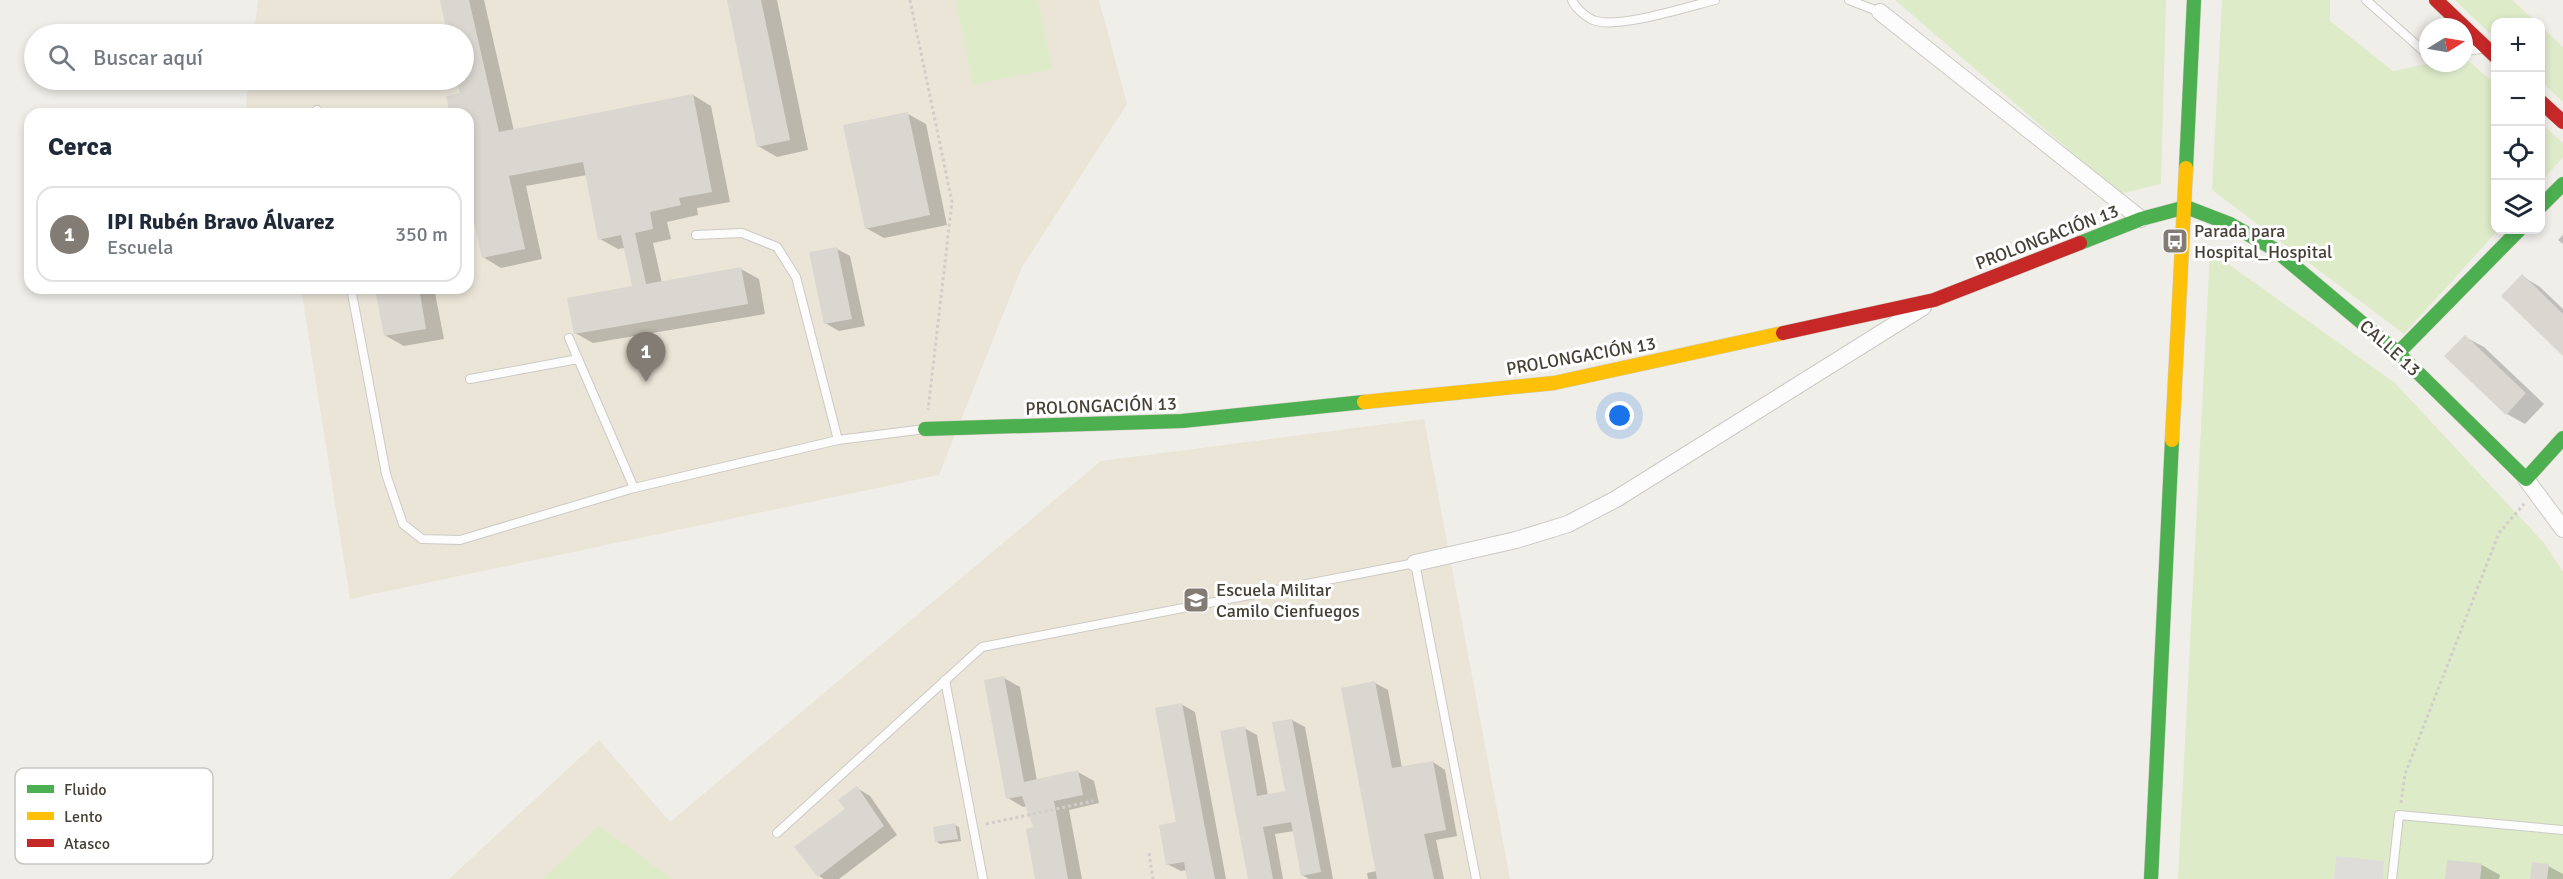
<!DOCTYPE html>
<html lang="es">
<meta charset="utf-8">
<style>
body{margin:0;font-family:Signika,sans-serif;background:#f6f6f7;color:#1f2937}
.controls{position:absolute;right:18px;top:18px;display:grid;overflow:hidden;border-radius:12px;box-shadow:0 3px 9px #0003}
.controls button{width:54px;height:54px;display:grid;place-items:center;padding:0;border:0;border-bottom:2px solid #e0e1e3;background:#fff;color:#1f2937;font:30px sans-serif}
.compass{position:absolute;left:2419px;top:18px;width:54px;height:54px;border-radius:50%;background:#fff;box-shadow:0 3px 9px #0003;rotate:79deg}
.you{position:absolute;left:1620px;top:416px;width:21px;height:21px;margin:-15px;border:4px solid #fff;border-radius:50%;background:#1a73e8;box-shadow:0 0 0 9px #1a73e833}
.badge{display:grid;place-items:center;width:39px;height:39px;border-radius:50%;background:#827c74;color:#fff;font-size:20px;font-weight:700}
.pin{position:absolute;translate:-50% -50px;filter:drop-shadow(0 2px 3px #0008)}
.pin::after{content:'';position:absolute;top:32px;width:21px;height:18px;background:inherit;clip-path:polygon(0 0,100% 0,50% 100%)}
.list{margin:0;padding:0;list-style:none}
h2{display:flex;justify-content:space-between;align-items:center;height:78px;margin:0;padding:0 24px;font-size:26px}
h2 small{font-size:20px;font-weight:400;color:#747a83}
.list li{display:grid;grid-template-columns:39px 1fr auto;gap:18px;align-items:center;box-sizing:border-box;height:96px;margin:0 12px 12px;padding:0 12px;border:2px solid #e0e1e3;border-radius:18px}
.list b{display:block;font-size:22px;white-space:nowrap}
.list p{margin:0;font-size:20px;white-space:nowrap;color:#747a83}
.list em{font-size:20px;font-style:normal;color:#747a83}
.icon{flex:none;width:33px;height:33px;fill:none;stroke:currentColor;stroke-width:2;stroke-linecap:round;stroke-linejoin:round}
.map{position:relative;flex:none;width:2563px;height:879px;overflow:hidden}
.search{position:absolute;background:#fff;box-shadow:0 3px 9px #0003;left:24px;top:24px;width:450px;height:66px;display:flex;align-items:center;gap:15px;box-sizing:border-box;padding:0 21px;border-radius:33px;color:#747a83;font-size:22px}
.panel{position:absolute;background:#fff;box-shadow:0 3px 9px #0003;left:24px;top:108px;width:450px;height:186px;border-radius:18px}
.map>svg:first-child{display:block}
.education{fill:#ebe5d8}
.green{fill:#deebc9}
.parking{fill:#dfddd9}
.shadow{fill:#0003}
.building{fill:#dad7d1}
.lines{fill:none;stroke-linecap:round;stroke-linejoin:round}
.lane-casing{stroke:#cccac5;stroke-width:10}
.street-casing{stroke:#cccac5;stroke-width:18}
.fast-casing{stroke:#cfcbc0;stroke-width:15}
.slow-casing{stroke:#cfcbc0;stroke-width:15}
.jam-casing{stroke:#cfcbc0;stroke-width:15}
.path{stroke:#d1ceca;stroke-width:3;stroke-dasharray:3 3;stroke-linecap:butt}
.lane{stroke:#fdfcfc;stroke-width:8}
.street{stroke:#fdfcfc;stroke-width:16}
.fast{stroke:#4caf50;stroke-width:14}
.slow{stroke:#ffc107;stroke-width:14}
.jam{stroke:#c62828;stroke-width:14}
.labels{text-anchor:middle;stroke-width:6;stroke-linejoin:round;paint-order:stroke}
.poi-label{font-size:18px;fill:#463f35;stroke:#fff;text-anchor:start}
.street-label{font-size:18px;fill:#463f35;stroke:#fff}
.key{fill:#fff;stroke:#c8c5c2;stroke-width:1.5}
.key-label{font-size:16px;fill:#463f35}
</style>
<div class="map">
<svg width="2563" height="879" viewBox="0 0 2563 879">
<rect width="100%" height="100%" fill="#f0eee9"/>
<g class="education">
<polygon points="258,0 1099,0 1127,104 1022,267 939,475 350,599 301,288 468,288 468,114 248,114 246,104 249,80 464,80 464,34 254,34"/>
<polygon points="1424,419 1510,879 449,879 599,740 670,822 1101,461"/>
</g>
<g class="green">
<polygon points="956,0 1038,0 1052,69 973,85"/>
<polygon points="1895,0 2166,0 2161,184 2120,194"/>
<polygon points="2222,0 2330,0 2330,21 2393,71 2432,63 2464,63 2464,57 2495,84 2496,230 2498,230 2404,334 2212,190"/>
<polygon points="2455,0 2512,0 2536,22 2496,22 2495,38"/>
<polygon points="2541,26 2563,47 2563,102 2541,81"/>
<polygon points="2541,123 2563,143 2563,157 2541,182"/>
<polygon points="2210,251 2395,383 2545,544 2563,572 2563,879 2178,879"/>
<polygon points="599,826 672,879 543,879"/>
</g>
<polygon class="parking" points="2336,856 2384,861 2383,879 2334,879"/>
<g class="shadow">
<polygon points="441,0 484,0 514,131 693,95 711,106 730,202 697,208 698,215 667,222 671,239 653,243 662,283 741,269 759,279 765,314 593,343 575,333 634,287 625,248 618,249 600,239 587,175 526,186 542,259 501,268 483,257 468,189 468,114 451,114 462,94 459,80 464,80 464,34 449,34"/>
<polygon points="728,0 777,0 808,150 777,157 758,146"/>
<polygon points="908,114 926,124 947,225 884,238 866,228"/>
<polygon points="2563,235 2563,244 2558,240"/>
<polygon points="837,249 850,256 865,326 839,331 825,323"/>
<polygon points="2522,276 2540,287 2563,309 2563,354"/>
<polygon points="377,288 434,288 444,339 404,346 386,336"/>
<polygon points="2465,337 2484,347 2544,404 2525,424 2507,414"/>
<polygon points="1004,678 1020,687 1037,781 1078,772 1094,781 1099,803 1069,810 1082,879 1037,879 1035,828 1027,806 1023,807 1008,798"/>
<polygon points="1375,683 1388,690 1402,768 1433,762 1445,770 1457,836 1436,840 1444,879 1368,879 1367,873 1377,871"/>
<polygon points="1181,704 1195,712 1226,879 1188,879 1187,870 1181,871 1167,864 1178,823"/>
<polygon points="1292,720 1305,727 1333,879 1309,879 1302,875 1294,831 1275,834 1283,879 1250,879 1244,728 1257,735 1268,795 1287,792"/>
<polygon points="857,788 870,796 897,835 839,879 824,879 819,876"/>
<polygon points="955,825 959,827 961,841 940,844 936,841"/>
<polygon points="2449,862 2482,865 2500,875 2499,879 2447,879"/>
<polygon points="2548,866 2563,874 2563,879 2532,879"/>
</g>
<g class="building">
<polygon points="440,0 469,0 499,132 693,94 712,192 679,198 681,205 650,212 653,229 635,233 646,284 741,267 748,304 574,334 567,298 632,286 621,235 598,240 583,162 509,176 525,249 482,258 468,196 468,114 450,114 446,96 460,93 457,80 464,80 464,34 447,34"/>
<polygon points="727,0 761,0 790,140 757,147"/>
<polygon points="908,112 930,215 865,229 843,125"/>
<polygon points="837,247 852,319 824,324 809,252"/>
<polygon points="2522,274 2563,314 2563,356 2501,296"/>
<polygon points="375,288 419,288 426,329 384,336"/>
<polygon points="2465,335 2526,393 2506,415 2444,356"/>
<polygon points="1004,676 1024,782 1078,770 1083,795 1054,801 1068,879 1035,879 1026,829 1033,827 1022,796 1006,799 984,680"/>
<polygon points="1375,681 1392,768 1433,761 1446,830 1424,834 1434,879 1377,879 1341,688"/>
<polygon points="1182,703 1205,828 1215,879 1187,879 1184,862 1166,865 1159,825 1176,822 1155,708"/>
<polygon points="1292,719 1321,872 1301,876 1291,822 1263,827 1273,879 1248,879 1220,731 1245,726 1257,796 1285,791 1272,722"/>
<polygon points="857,786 884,826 818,877 794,847 845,809 838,800"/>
<polygon points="955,823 958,839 935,842 933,827"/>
<polygon points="2447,860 2482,863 2480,879 2445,879"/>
<polygon points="2532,862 2549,864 2547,879 2530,879"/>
</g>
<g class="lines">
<g class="lane-casing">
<g id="lane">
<path d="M1572 0C1575 8 1588 19 1596 21 1622 28 1687 7 1715 0"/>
<polyline points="1849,0 1880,12"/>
<polyline points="2366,0 2428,55"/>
<polyline points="2464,51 2481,49"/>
<polyline points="317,110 317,114"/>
<polyline points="696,235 742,233 777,247 796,277 838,440"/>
<polyline points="351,288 386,474 403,524 422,539 460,540 634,488 838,440 925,429"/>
<polyline points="569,338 634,488"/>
<polyline points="470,379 578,359"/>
<polyline points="945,680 983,879"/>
<polyline points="777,833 982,647 1415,563 1476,879"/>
<polyline points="2392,879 2399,815 2563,830"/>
</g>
</g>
<g class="street-casing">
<g id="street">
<polyline points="1880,12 2141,219"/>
<polyline points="2526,479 2563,529"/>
<polyline points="1415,563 1516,540 1568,524 1616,499 1923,307"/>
</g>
</g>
<g class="fast-casing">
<g id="fast">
<polyline points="2186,168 2194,0"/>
<polyline points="2540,207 2563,184"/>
<polyline points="2080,243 2141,219 2186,207 2230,224 2274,249 2398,353 2526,479 2563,438"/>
<polyline points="2398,353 2519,230"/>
<polyline points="925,429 1182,421 1364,402"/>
<polyline points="2151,879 2172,440"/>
</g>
</g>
<g class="slow-casing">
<g id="slow">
<polyline points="1364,402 1554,383 1783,333"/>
<polyline points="2172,440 2186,168"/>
</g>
</g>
<g class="jam-casing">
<g id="jam">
<polyline points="2436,0 2496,57"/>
<polyline points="2540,101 2563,122"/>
<polyline points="1783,333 1934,300 2080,243"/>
</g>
</g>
<g class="path">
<polyline points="910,0 952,202 928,410"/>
<polyline points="2401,803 2405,774 2499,533 2524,504"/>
<polyline points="986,824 1093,801"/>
<polyline points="1149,853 1153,879"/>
</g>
<use href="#lane" class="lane"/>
<use href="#street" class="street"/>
<use href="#fast" class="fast"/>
<use href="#slow" class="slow"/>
<use href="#jam" class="jam"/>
</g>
<defs>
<g id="bus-square" transform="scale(1.35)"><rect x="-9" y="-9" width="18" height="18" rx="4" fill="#827c74" stroke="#fff"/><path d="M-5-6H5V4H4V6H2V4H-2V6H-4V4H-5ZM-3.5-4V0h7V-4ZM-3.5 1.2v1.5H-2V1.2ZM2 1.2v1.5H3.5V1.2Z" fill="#fff"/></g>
<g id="school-square" transform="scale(1.35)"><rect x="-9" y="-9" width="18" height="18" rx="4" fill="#827c74" stroke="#fff"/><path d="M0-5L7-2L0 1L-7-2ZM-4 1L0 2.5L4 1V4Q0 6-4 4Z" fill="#fff"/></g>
</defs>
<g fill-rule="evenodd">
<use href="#bus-square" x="2175" y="241"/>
<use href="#school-square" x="1196" y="600"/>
</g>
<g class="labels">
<g class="poi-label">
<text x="2194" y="237">Parada para<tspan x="2194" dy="21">Hospital_Hospital</tspan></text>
<text x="1216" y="596">Escuela Militar<tspan x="1216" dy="21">Camilo Cienfuegos</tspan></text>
</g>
<g class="street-label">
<text transform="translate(2047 237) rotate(-21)" y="6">PROLONGACIÓN 13</text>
<text transform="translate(2390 348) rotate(42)" y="6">CALLE 13</text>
<text transform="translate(1581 356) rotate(-10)" y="6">PROLONGACIÓN 13</text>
<text transform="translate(1101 406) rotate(-2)" y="6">PROLONGACIÓN 13</text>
</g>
</g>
<rect x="15" y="768" width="198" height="96" rx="9" class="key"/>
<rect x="27" y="785" width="27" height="8" fill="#4caf50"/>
<rect x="27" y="812" width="27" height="8" fill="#ffc107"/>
<rect x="27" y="839" width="27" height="8" fill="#c62828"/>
<g class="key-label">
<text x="64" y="795">Fluido</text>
<text x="64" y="822">Lento</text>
<text x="64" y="849">Atasco</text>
</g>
</svg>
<div class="controls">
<button>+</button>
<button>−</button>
<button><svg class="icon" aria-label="locate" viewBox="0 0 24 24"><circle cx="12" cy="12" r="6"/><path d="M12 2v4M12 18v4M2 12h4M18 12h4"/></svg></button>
<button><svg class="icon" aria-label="layers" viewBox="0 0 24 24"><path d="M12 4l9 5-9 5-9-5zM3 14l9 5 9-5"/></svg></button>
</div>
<svg class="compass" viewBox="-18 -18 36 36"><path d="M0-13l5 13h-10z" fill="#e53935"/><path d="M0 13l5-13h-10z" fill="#747a83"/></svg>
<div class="you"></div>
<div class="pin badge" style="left:646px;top:382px">1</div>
<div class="search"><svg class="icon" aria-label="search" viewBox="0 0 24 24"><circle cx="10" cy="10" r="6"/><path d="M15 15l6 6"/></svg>Buscar aquí</div>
<section class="panel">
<h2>Cerca<small></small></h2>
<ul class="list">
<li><span class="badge">1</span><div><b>IPI Rubén Bravo Álvarez</b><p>Escuela</p></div><em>350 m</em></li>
</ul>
</section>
</div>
